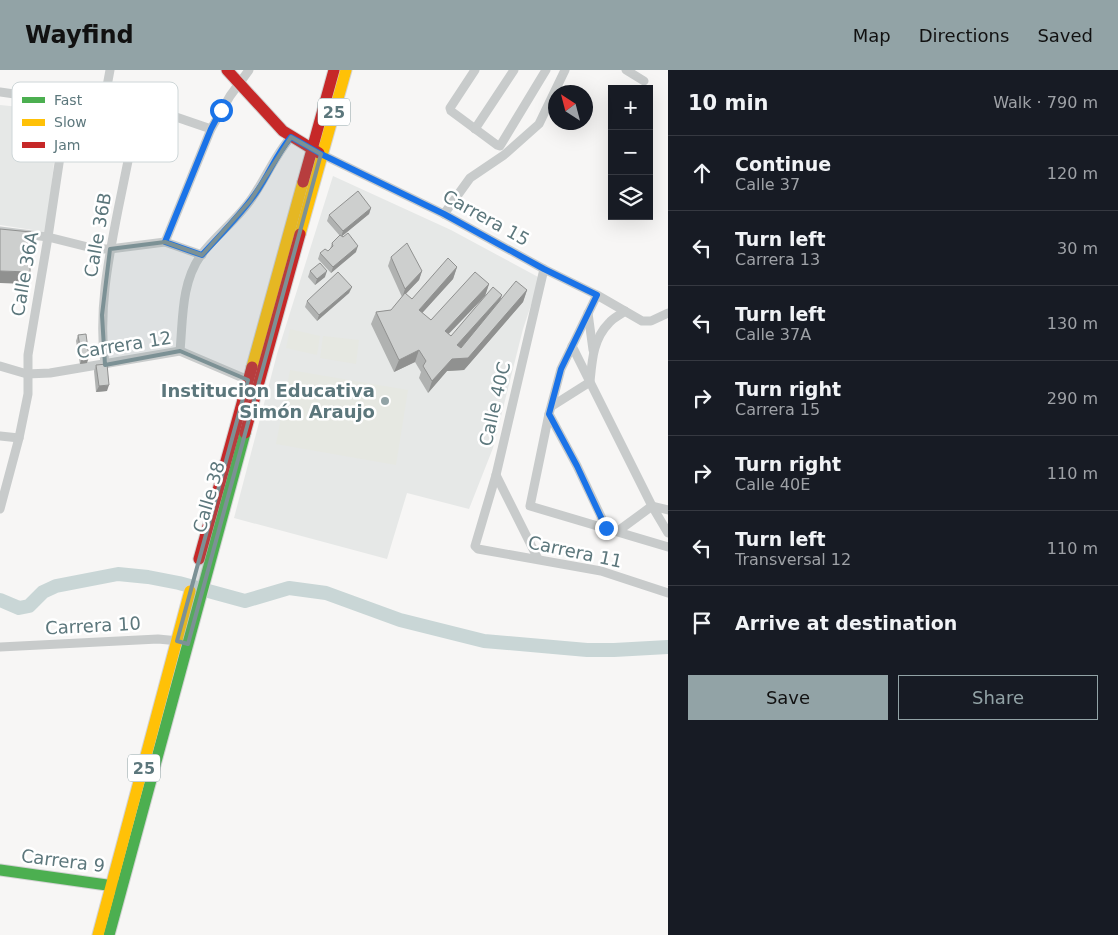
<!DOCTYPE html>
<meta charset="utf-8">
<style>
body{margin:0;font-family:"DejaVu Sans",sans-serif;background:#242831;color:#f1f3f6}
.controls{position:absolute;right:15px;top:15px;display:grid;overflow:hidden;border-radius:0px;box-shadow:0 5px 20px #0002}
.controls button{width:45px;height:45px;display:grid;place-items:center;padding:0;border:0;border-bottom:1px solid #363941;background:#171b24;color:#f1f3f6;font:25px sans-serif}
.compass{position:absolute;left:548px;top:15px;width:45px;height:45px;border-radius:50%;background:#171b24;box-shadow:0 5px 20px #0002;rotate:324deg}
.stop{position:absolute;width:15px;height:15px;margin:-11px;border:4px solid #1a73e8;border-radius:50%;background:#fff}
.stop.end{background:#1a73e8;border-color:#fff;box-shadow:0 1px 5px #0008}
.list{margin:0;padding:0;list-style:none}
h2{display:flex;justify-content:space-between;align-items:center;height:65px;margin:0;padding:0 20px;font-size:21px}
h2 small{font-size:16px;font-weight:400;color:#9ea1a6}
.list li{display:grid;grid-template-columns:32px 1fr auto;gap:15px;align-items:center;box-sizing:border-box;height:75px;padding:0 20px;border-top:1px solid #363941}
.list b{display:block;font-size:19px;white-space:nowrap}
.list p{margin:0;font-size:16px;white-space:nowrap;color:#9ea1a6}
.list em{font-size:16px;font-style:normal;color:#9ea1a6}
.actions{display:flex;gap:10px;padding:15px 20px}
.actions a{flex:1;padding:11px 0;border:1px solid #92a3a6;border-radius:0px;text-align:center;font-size:18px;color:#92a3a6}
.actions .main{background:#92a3a6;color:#111}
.icon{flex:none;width:28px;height:28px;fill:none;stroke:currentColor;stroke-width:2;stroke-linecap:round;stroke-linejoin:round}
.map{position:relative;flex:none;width:668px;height:865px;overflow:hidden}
header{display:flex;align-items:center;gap:30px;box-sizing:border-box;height:70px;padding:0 25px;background:#92a3a6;color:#111}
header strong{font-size:24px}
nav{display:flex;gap:28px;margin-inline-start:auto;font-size:18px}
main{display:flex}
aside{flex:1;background:#171b24}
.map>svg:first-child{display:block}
.built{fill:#e6e8e7}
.garden{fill:#e6e8e2}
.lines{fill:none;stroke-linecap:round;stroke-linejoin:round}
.river{stroke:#c9d6d6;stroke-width:14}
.fast-casing{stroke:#d2d3d3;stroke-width:13}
.slow-casing{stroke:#d2d3d3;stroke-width:13}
.jam-casing{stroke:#d2d3d3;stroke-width:13}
.street{stroke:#c8cbcb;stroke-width:9}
.fast{stroke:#4caf50;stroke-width:11}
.slow{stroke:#ffc107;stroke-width:11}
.jam{stroke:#c62828;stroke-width:11}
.wall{fill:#b0b2b1}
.shaded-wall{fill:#909190}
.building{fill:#cdcfce;stroke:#909190}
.route{stroke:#1a73e8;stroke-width:6}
.marked{fill:#7c9195;fill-opacity:0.2;stroke:#7c9195;stroke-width:4;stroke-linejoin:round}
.poi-dot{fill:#92a3a6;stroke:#fff;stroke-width:2}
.labels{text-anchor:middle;stroke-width:5;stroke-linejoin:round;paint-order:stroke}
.shield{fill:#fff;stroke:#8da0a3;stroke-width:1}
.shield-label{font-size:16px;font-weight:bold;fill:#5c777c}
.street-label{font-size:18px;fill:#5c777c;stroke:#fff}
.poi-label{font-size:18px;font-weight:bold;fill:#5c777c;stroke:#fff;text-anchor:end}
.key{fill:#fff;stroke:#ced6d8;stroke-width:1}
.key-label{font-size:14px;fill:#5c777c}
</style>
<header>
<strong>Wayfind</strong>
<nav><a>Map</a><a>Directions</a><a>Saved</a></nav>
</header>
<main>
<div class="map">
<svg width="668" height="865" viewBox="0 0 668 865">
<rect width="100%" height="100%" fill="#f7f6f5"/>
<g class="built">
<polygon points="0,35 60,41 46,162 0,155"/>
<polygon points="333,106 451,160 540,208 523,259 493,378 469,439 407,423 387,489 234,448 277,284"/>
</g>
<g class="garden">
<polygon points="290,259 320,266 317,285 286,278"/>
<polygon points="323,266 359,270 356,294 320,288"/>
<polygon points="290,300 408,320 396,395 276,374"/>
</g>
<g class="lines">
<polyline class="river" points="0,530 19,538 29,536 43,522 56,516 118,504 148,507 179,513 245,531 289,518 326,523 400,550 484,571 587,580 614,580 668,577"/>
<g class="fast-casing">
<g id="fast">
<polyline points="0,800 121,817"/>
<polyline points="109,865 245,363"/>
</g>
</g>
<g class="slow-casing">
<g id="slow">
<polyline points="300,164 346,0"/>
<polyline points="252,297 303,112"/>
<polyline points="98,865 190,521"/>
</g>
</g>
<g class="jam-casing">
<g id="jam">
<polyline points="227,0 283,61 319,83"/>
<polyline points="303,112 334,0"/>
<polyline points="245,363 300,164"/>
<polyline points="199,489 252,297"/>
</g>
</g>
<g class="street">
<polyline points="475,0 450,38 451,41 497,75 500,76 546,0"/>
<polyline points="626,0 644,11"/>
<polyline points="0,22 176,47 211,59"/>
<polyline points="103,38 110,0"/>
<polyline points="475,59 514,0"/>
<polyline points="321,84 444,144 544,199 597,225 642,251 651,251 668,243"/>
<polyline points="444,144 470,108 504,85 539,54 565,0"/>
<polyline points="0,161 48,167 96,179 110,179 165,172 202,185"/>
<polyline points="165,172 211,59 230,26 249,0"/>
<polyline points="544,199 496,405 475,476 478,479 601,501 668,523"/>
<polyline points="597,225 561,299 549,344 530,436 668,477"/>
<polyline points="588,243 593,280"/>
<polyline points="572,276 652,436 668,463"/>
<path d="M180 281C183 249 181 213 201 185 216 165 238 149 252 128 266 108 275 85 291 67"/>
<path d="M105 295C98 242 108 191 118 140 125 107 131 75 138 42"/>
<polyline points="0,296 27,304 50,303 180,281 248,310"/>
<path d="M552 336 590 312C592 291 593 269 609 253 613 248 620 245 625 241"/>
<polyline points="549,344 577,396 606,457"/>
<polyline points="0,366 19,368"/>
<polyline points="496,405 538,489"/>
<polyline points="0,439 19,368 28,324 28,285 48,167 68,33"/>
<polyline points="618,461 652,436 668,440"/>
<polyline points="0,577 158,569 179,571"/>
</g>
<use href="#fast" class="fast"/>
<use href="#slow" class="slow"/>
<use href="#jam" class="jam"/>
</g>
<g class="wall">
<polygon points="371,138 369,144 342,166 356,182 331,203 318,189 320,183 328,181 330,179 332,173 340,166 327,151 329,145"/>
<polygon points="391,187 422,201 419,210 405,224 412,229 457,197 453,209 422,243 431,250 489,214 485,226 448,264 451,266 500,231 527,220 523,232 464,300 447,301 428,323 419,308 421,302 415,292 394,302 371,254 376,242 391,240 402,227 388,196"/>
<polygon points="310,201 325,207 315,215 308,207"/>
<polygon points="352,217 349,223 317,251 305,237 307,231"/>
<polygon points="78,265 87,293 80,294 76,271"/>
<polygon points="96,295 107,321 96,322 94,301"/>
</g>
<g class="shaded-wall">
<polygon points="371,138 369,144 341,167 343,161"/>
<polygon points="358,176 356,182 331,203 333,197"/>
<polygon points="457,197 453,209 414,252 419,240"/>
<polygon points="0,201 30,202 26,214 0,213"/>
<polygon points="327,201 325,207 315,215 317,209"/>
<polygon points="422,201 419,210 402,228 405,219"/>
<polygon points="489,214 485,226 440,273 445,261"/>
<polygon points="352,217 349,223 317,251 319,245"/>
<polygon points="527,220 523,232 464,300 447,301 428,323 432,311 452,289"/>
<polygon points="502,225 498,237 453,287 457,275"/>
<polygon points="419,280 415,292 394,302 399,290"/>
<polygon points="89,287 87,293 80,294 82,288"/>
<polygon points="109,315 107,321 96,322 99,316"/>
</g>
<g class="building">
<polygon points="358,121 371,138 343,161 329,145"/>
<polygon points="0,159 31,162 30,202 0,201"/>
<polygon points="348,163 358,176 333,197 320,183 325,179 328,181 333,176 332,173 340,165 343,167"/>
<polygon points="407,173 422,201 405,219 391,187"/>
<polygon points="448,188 457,197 419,240 431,250 475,202 489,214 445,261 451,266 493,217 502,225 457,275 461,278 516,211 527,220 468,288 452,289 432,311 423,296 426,291 419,280 399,290 376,242 391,240 405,223 412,229"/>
<polygon points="320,193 327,201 317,209 310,201"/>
<polygon points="338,202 352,217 319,245 307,231"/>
<polygon points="86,264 89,287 82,288 78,265"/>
<polygon points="107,294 109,315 99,316 96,295"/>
</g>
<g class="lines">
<path class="route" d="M221 40 211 59 165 172 202 185C221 164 242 144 258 120 270 102 277 83 291 67L321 84 444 144 544 199 597 225 561 299 549 344 577 396 606 458"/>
</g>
<path class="marked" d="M291 67 321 84 188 574 177 571 248 310 180 281 105 295 102 245 110 179 165 172 202 185 250 131Z"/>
<circle class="poi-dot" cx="385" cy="331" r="5"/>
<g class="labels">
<g class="shield">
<rect x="318" y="28.5" width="32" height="27" rx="4"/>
<rect x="128" y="684.5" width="32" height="27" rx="4"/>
</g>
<g class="shield-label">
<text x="334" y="48">25</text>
<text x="144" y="704">25</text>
</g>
<g class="street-label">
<text transform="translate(486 148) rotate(29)" y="6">Carrera 15</text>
<text transform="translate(98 165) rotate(-80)" y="6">Calle 36B</text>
<text transform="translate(25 204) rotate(-80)" y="6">Calle 36A</text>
<text transform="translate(124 275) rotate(-9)" y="6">Carrera 12</text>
<text transform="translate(495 334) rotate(-77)" y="6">Calle 40C</text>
<text transform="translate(209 427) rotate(-74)" y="6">Calle 38</text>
<text transform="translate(575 482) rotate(12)" y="6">Carrera 11</text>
<text transform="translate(93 556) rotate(-3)" y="6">Carrera 10</text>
<text transform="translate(63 791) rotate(7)" y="6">Carrera 9</text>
</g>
<g class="poi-label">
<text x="375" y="327">Institucion Educativa<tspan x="375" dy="21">Simón Araujo</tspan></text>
</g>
</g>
<rect x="12" y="12" width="166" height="80" rx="8" class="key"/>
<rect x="22" y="27" width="23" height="6" fill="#4caf50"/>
<rect x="22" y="49" width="23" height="7" fill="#ffc107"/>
<rect x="22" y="72" width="23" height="6" fill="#c62828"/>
<g class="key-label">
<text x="54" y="35">Fast</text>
<text x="54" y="57">Slow</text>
<text x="54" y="80">Jam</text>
</g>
</svg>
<div class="controls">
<button>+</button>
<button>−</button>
<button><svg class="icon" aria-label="layers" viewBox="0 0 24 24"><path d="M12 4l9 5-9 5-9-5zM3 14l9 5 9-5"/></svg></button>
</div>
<svg class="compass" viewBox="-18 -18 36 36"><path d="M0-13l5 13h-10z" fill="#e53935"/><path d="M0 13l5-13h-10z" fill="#9ea1a6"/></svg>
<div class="stop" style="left:221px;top:40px"></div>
<div class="stop end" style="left:606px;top:458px"></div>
</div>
<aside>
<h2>10 min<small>Walk · 790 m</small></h2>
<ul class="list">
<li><svg class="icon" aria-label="ahead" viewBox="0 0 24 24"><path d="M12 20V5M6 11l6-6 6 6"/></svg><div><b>Continue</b><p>Calle 37</p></div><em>120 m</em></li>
<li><svg class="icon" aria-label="left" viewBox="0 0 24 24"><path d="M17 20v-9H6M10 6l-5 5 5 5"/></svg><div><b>Turn left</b><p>Carrera 13</p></div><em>30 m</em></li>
<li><svg class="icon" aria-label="left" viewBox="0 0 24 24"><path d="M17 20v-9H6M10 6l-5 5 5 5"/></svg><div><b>Turn left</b><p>Calle 37A</p></div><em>130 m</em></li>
<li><svg class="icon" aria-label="right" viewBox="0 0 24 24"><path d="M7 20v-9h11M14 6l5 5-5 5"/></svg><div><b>Turn right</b><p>Carrera 15</p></div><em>290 m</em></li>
<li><svg class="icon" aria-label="right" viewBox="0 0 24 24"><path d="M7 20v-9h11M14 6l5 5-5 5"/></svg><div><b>Turn right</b><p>Calle 40E</p></div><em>110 m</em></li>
<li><svg class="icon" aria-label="left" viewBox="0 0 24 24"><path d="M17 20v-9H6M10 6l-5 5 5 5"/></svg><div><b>Turn left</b><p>Transversal 12</p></div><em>110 m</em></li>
<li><svg class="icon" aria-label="arrive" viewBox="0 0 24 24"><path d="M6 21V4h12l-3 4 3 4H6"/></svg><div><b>Arrive at destination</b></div></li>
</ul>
<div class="actions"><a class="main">Save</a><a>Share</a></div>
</aside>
</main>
